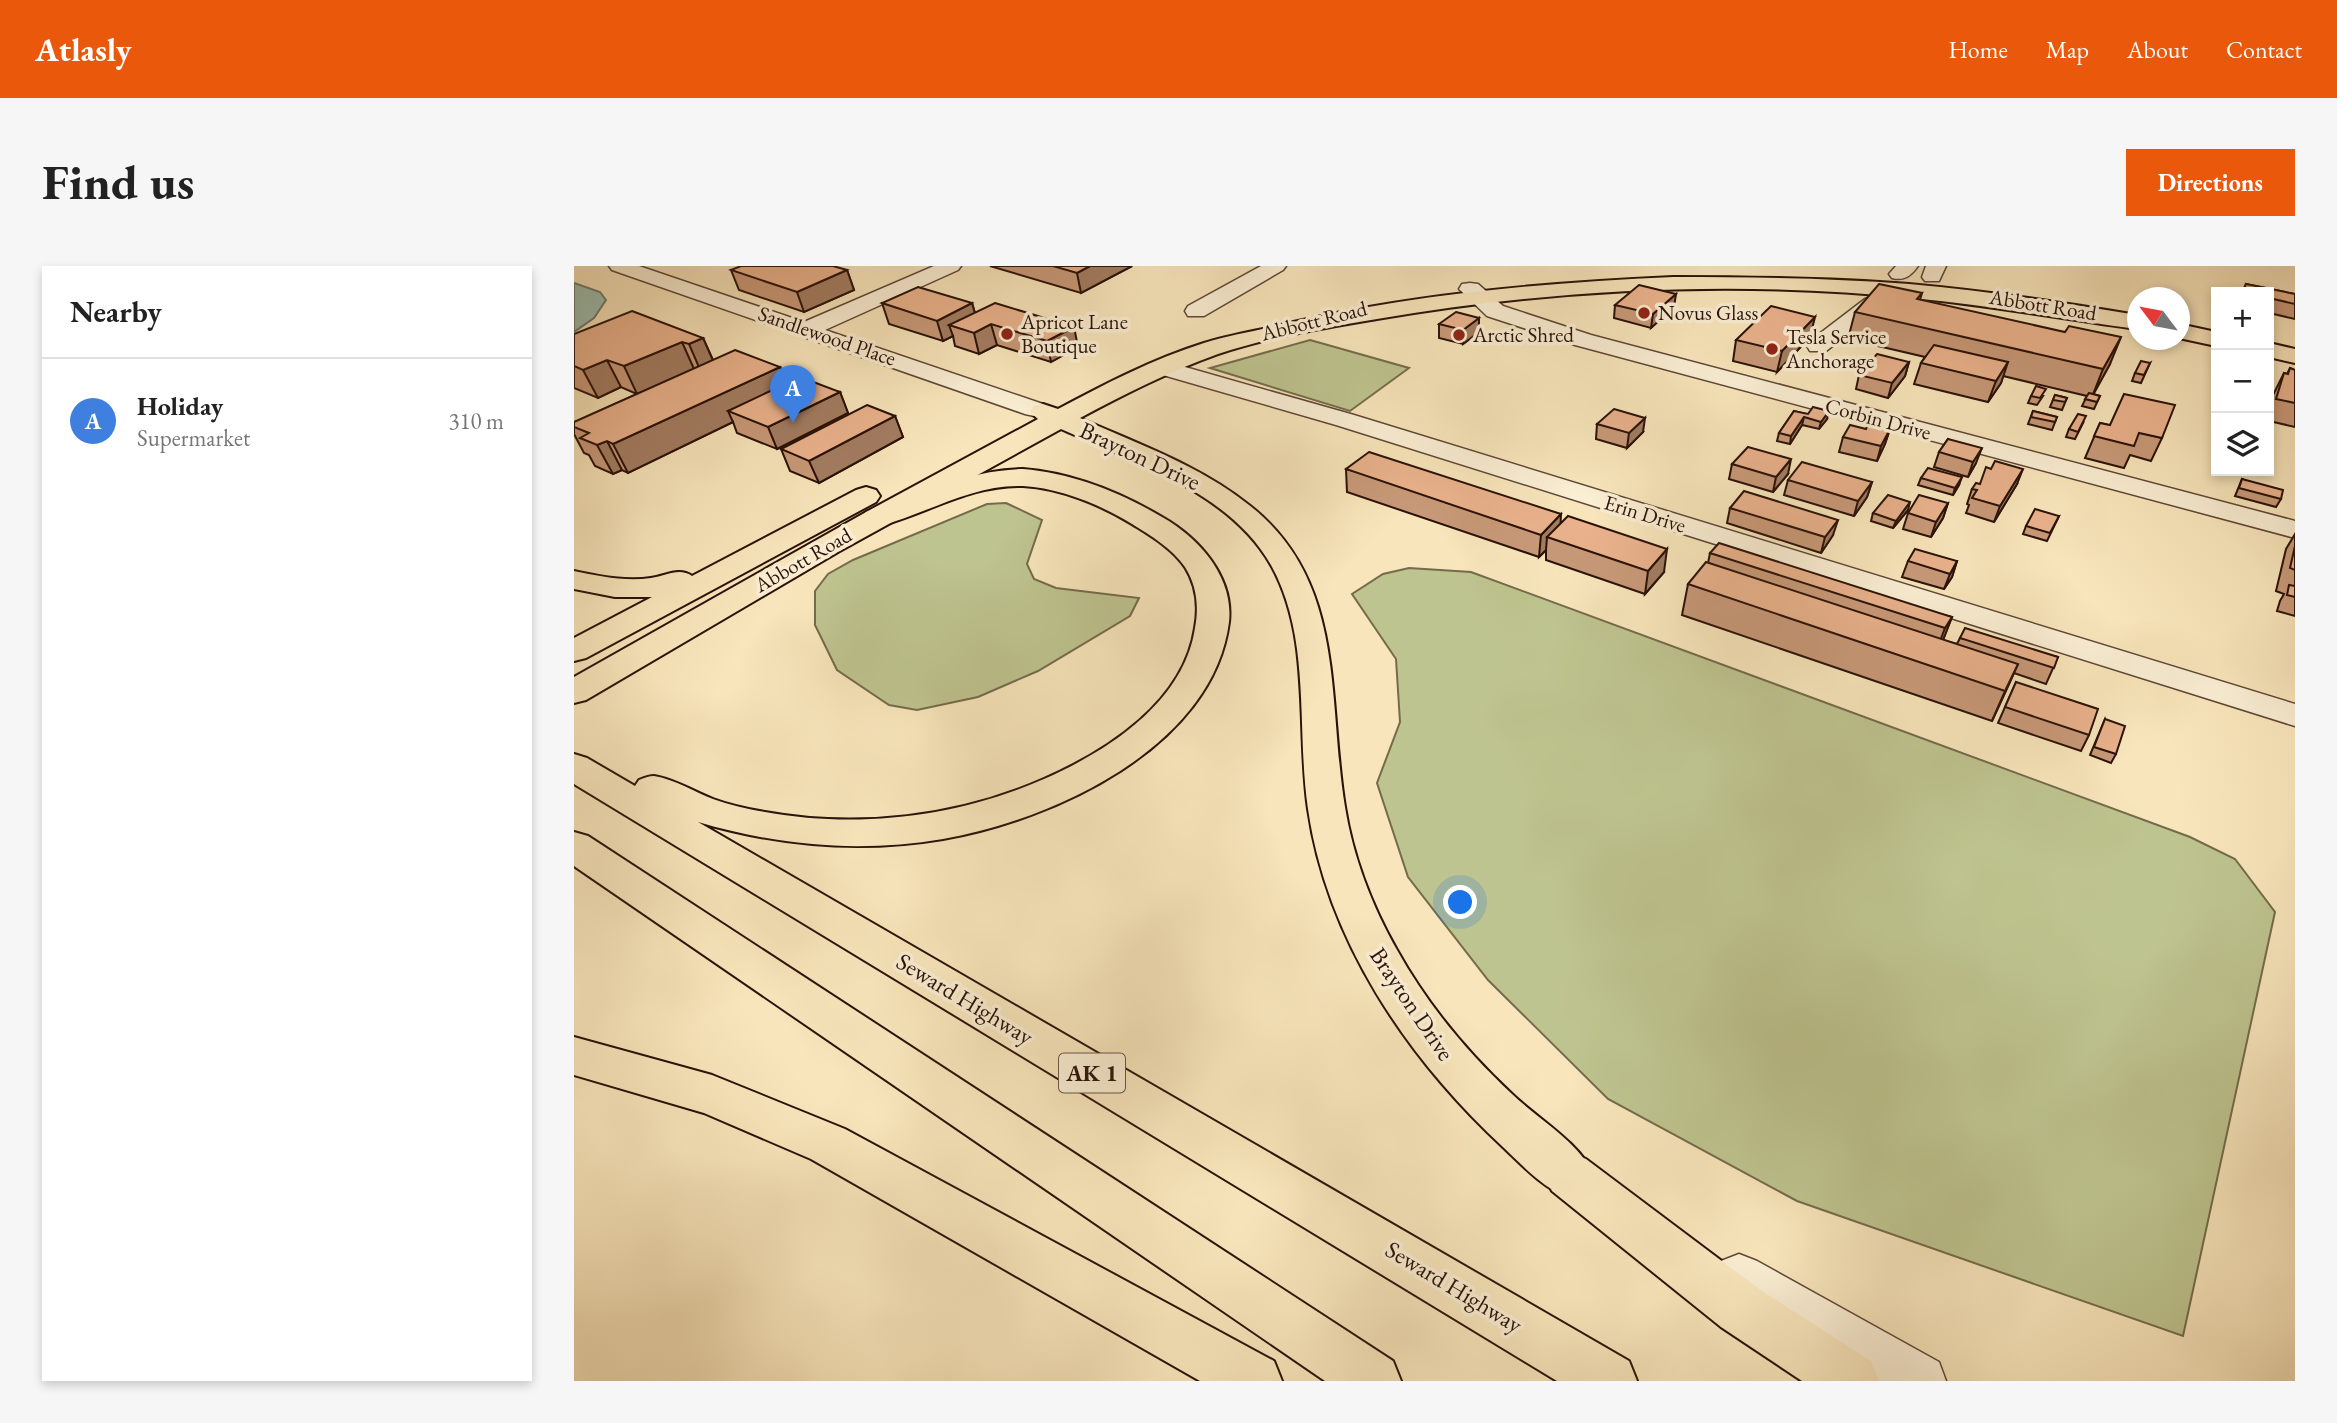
<!DOCTYPE html>
<meta charset="utf-8">
<style>
body{margin:0;font-family:"EB Garamond",serif;background:#f6f6f6;color:#222}
.controls{position:absolute;right:21px;top:21px;display:grid;overflow:hidden;border-radius:0px;box-shadow:0 4px 10px #0003}
.controls button{width:63px;height:63px;display:grid;place-items:center;padding:0;border:0;border-bottom:2px solid #e0e0e0;background:#fff;color:#222;font:35px sans-serif}
.compass{position:absolute;left:1553px;top:21px;width:63px;height:63px;border-radius:50%;background:#fff;box-shadow:0 4px 10px #0003;rotate:302deg}
.you{position:absolute;left:887px;top:637px;width:24px;height:24px;margin:-18px;border:5px solid #fff;border-radius:50%;background:#1a73e8;box-shadow:0 0 0 10px #1a73e833}
.badge{display:grid;place-items:center;width:46px;height:46px;border-radius:50%;background:#ea580c;color:#fff;font-size:23px;font-weight:700}
.pin{position:absolute;translate:-50% -58px;filter:drop-shadow(0 2px 4px #0008)}
.pin::after{content:'';position:absolute;top:37px;width:24px;height:21px;background:inherit;clip-path:polygon(0 0,100% 0,50% 100%)}
.list{margin:0;padding:0;list-style:none}
h2{display:flex;justify-content:space-between;align-items:center;height:91px;margin:0;padding:0 28px;font-size:30px}
h2 small{font-size:23px;font-weight:400;color:#767676}
.list li{display:grid;grid-template-columns:46px 1fr auto;gap:21px;align-items:center;box-sizing:border-box;height:126px;padding:0 28px;border-top:2px solid #e0e0e0}
.list b{display:block;font-size:26px;white-space:nowrap}
.list p{margin:0;font-size:23px;white-space:nowrap;color:#767676}
.list em{font-size:23px;font-style:normal;color:#767676}
.icon{flex:none;width:38px;height:38px;fill:none;stroke:currentColor;stroke-width:2;stroke-linecap:round;stroke-linejoin:round}
.map{position:relative;flex:none;width:1721px;height:1115px;overflow:hidden;border-radius:0px}
header{display:flex;align-items:center;gap:42px;box-sizing:border-box;height:98px;padding:0 35px;background:#ea580c;color:#fff}
header strong{font-size:33px}
nav{display:flex;gap:38px;margin-inline-start:auto;font-size:24px}
.intro{display:flex;align-items:center;justify-content:space-between;box-sizing:border-box;height:168px;padding:0 42px}
h1{margin:0;font-size:49px}
.button{padding:18px 32px;border-radius:0px;background:#ea580c;color:#fff;font-size:24px;font-weight:700}
main{display:flex;gap:42px;padding:0 42px}
aside{flex:1;background:#fff;border-radius:0px;box-shadow:0 4px 10px #0003}
.map>svg:first-child{display:block}
.green{fill:#bec48f;stroke:#746b4c;stroke-width:2}
.water{fill:#9dbfb0;stroke:#6f7a6d;stroke-width:2}
.lines{fill:none;stroke-linecap:round;stroke-linejoin:round}
.minor-casing{stroke:#5e4736;stroke-width:3}
.major-casing{stroke:#2a1209;stroke-width:4}
.highway-casing{stroke:#2a1209;stroke-width:4}
.minor{fill:#faeed3;fill-rule:evenodd}
.major{fill:#f8e5bb;fill-rule:evenodd}
.highway{fill:#f8e5bb;fill-rule:evenodd}
.wall{fill:#c89978;stroke:#2a1209;stroke-width:2}
.shaded-wall{fill:#a37d62;stroke:#2a1209;stroke-width:2}
.building{fill:#e9b28c;stroke:#2a1209;stroke-width:2}
.poi-dot{fill:#8f2418;stroke:#faeed3;stroke-width:2.5}
.labels{text-anchor:middle;stroke-width:7;stroke-linejoin:round;paint-order:stroke}
.far-street-label{font-size:21px;fill:#2a1209;stroke:#faeed3}
.far-poi-label{font-size:21px;fill:#2a1209;stroke:#faeed3;text-anchor:start}
.shield{fill:#faeed3;stroke:#685446;stroke-width:2}
.shield-label{font-size:23px;font-weight:bold;fill:#2a1209}
.street-label{font-size:24px;fill:#2a1209;stroke:#faeed3}
</style>
<header>
<strong>Atlasly</strong>
<nav><a>Home</a><a>Map</a><a>About</a><a>Contact</a></nav>
</header>
<div class="intro"><h1>Find us</h1><a class="button">Directions</a></div>
<main>
<aside>
<h2>Nearby<small></small></h2>
<ul class="list">
<li><span class="badge" style="background:#3f7fe0">A</span><div><b>Holiday</b><p>Supermarket</p></div><em>310 m</em></li>
</ul>
</aside>
<div class="map">
<svg width="1721" height="1115" viewBox="0 0 1721 1115">
<rect width="100%" height="100%" fill="#f8e5bb"/>
<filter id="stains"><feTurbulence type="fractalNoise" baseFrequency=".00286" numOctaves="4"/><feColorMatrix values="0 0 0 0 .2 0 0 0 0 .09 0 0 0 0 .02 0 0 0 .5 -.17"/></filter>
<radialGradient id="worn" r=".72"><stop offset=".6" stop-color="#630" stop-opacity="0"/><stop offset="1" stop-color="#630" stop-opacity=".3"/></radialGradient>
<g class="green">
<polygon points="736,74 835,102 776,145 636,102"/>
<polygon points="432,237 468,254 453,298 460,313 482,322 565,332 556,350 464,405 404,431 343,444 315,439 263,404 241,359 241,325 254,308 279,294 413,238"/>
<polygon points="835,302 897,306 1616,571 1661,593 1701,646 1609,1070 1223,935 1034,833 914,714 834,611 803,517 826,456 822,393 778,328 809,308"/>
</g>
<polygon class="water" points="0,17 26,26 32,34 20,52 0,66"/>
<g class="lines">
<g class="minor-casing">
<g id="minor">
<polygon points="35,0 65,0 230,56 360,0 387,0 384,4 251,64 469,138 472,143 469,148 460,150 451,148 38,4"/>
<polygon points="687,0 712,0 709,4 630,50 614,50 611,45 614,40"/>
<path d="M1322 0H1344C1337 10 1330 15 1318 12L1315 8Z"/>
<polygon points="1352,0 1372,0 1365,15 1351,15 1348,11"/>
<polygon points="896,17 904,18 929,40 1017,69 1721,255 1721,272 1001,79 913,50 885,23 888,18"/>
<polygon points="1299,31 1307,33 1310,38 1307,43 1252,85 1236,85 1233,80 1236,75 1291,33"/>
<polygon points="590,95 780,149 1721,438 1721,460 762,159 582,107 578,102 582,97"/>
<polygon points="1165,988 1183,995 1365,1096 1372,1115 1295,1115 1147,1029 1140,1012 1147,995"/>
</g>
</g>
<g class="major-casing">
<g id="major">
<path d="M1099 11C1178 11 1256 12 1335 18 1412 25 1488 36 1563 49V63C1488 53 1414 39 1338 32 1160 14 978 23 803 53 750 62 695 71 644 88 596 105 551 128 506 152 564 178 625 199 675 239 773 315 753 433 771 541 779 591 798 640 823 684 853 738 893 786 938 828 964 853 1005 876 1020 909L1012 925 995 932C969 922 949 900 929 881 833 792 753 674 734 543 722 463 738 372 697 299 655 225 559 196 487 163L264 286 12 434 0 437V411L294 245 464 153 456 146 460 140 469 138 484 143C531 118 579 93 630 77 652 70 675 66 698 61 830 29 964 17 1099 11Z"/>
<polygon points="1605,58 1642,66 1642,80 1605,72"/>
<polygon points="1695,77 1721,83 1721,97 1695,91"/>
<path d="M292 221 302 224 306 230 302 236 12 392 0 395V372L78 331H41L0 323V305C25 310 51 316 77 312 92 310 105 301 118 310L282 224Z"/>
</g>
</g>
<g class="highway-casing">
<g id="highway">
<path d="M449 203C498 207 546 226 588 251 625 272 660 311 655 356 639 481 479 554 369 573 286 587 205 580 124 556L1055 1095 1063 1115H983L0 518V488L13 492 61 520 65 514C70 512 75 510 80 510 100 513 121 526 139 533 155 539 174 543 191 546 284 563 384 551 470 513 534 485 610 436 621 362 625 341 623 320 611 301 598 282 577 270 558 258 527 239 486 222 449 220 397 218 351 249 302 261L292 258 287 252 292 246C343 228 394 204 449 203Z"/>
<polygon points="0,566 14,570 819,1095 827,1115 751,1115 0,600"/>
<polygon points="0,771 138,809 271,863 700,1095 708,1115 626,1115 237,893 130,847 0,809"/>
<polygon points="995,886 1012,893 1185,1023 1297,1095 1305,1115 1228,1115 1147,1061 978,925 970,909 978,893"/>
</g>
</g>
<use href="#minor" class="minor"/>
<use href="#major" class="major"/>
<use href="#highway" class="highway"/>
</g>
<g class="wall">
<polygon points="416,0 558,0 507,27"/>
<polygon points="157,4 273,4 280,24 230,46 165,24"/>
<polygon points="1672,18 1721,28 1721,53 1695,47 1695,26 1668,26"/>
<polygon points="1348,27 1346,34 1536,98 1519,128 1526,130 1520,143 1508,140 1513,130 1429,110 1427,117 1414,136 1340,118 1347,97 1351,91 1274,73 1281,46"/>
<polygon points="308,37 398,37 401,47 504,81 477,96 423,79 405,88 381,80 379,70 369,75 315,58"/>
<polygon points="1041,39 1100,41 1077,62 1040,52"/>
<polygon points="905,52 905,66 889,78 865,72 865,58"/>
<polygon points="0,68 129,72 139,94 212,117 266,126 274,147 203,183 163,167 159,156 54,207 48,204 39,208 21,200 15,189 10,187 0,168 0,156 63,128 47,121 24,132 0,122"/>
<polygon points="1236,71 1203,106 1159,95 1162,74"/>
<polygon points="1335,96 1331,110 1314,132 1282,123 1285,109"/>
<polygon points="1576,97 1567,117 1558,115 1561,107"/>
<polygon points="1716,102 1721,104 1721,161 1695,155 1695,143 1699,129 1710,107 1713,108"/>
<polygon points="1481,129 1493,132 1488,144 1476,141"/>
<polygon points="1457,130 1469,130 1463,139 1454,137"/>
<polygon points="1220,145 1253,153 1245,163 1228,159 1216,178 1203,175 1205,167"/>
<polygon points="1459,145 1483,151 1478,164 1454,158"/>
<polygon points="321,150 329,171 245,217 216,205 207,183"/>
<polygon points="1509,157 1501,173 1492,171 1495,163"/>
<polygon points="1526,157 1588,172 1577,195 1556,189 1550,202 1511,192"/>
<polygon points="1023,158 1069,166 1053,182 1022,173"/>
<polygon points="1292,163 1316,163 1311,178 1303,195 1265,186 1269,171"/>
<polygon points="1374,173 1402,197 1394,211 1360,201 1365,186"/>
<polygon points="1158,198 1214,208 1199,226 1155,213"/>
<polygon points="772,203 987,258 1090,306 1071,328 972,294 972,284 965,291 773,226"/>
<polygon points="1347,212 1385,219 1379,229 1344,219"/>
<polygon points="1668,213 1707,233 1702,241 1661,230"/>
<polygon points="1214,214 1298,216 1293,231 1280,250 1210,229"/>
<polygon points="1406,218 1443,218 1420,256 1392,247 1395,239 1393,238 1398,223"/>
<polygon points="1374,237 1369,252 1357,271 1329,263 1334,247"/>
<polygon points="1156,242 1259,269 1247,287 1153,257"/>
<polygon points="1334,244 1319,262 1297,255 1299,247"/>
<polygon points="1485,250 1473,275 1449,268 1452,260"/>
<polygon points="1721,268 1721,350 1703,345 1706,335 1710,328 1702,325 1712,283"/>
<polygon points="1136,287 1378,351 1369,374 1383,378 1386,372 1484,391 1472,418 1440,407 1418,455 1108,349 1114,318 1134,297"/>
<polygon points="1334,295 1383,295 1378,311 1370,323 1328,311"/>
<polygon points="1442,416 1515,469 1507,485 1424,457"/>
<polygon points="1531,453 1542,488 1537,497 1516,489"/>
</g>
<g class="shaded-wall">
<polygon points="516,0 558,0 507,27 503,7"/>
<polygon points="273,4 280,24 230,46 223,26"/>
<polygon points="1102,28 1100,41 1077,62 1079,48"/>
<polygon points="398,37 404,58 375,59 379,70 369,75 363,55"/>
<polygon points="1241,51 1236,71 1203,106 1208,85"/>
<polygon points="905,52 905,66 889,78 889,64"/>
<polygon points="417,58 423,79 405,88 400,67"/>
<polygon points="500,61 504,81 477,96 473,75"/>
<polygon points="1547,71 1536,98 1518,131 1529,103"/>
<polygon points="129,72 141,99 127,106 115,78"/>
<polygon points="108,76 120,103 63,128 50,100"/>
<polygon points="33,94 47,121 24,132 9,104"/>
<polygon points="1335,96 1331,110 1314,132 1318,117"/>
<polygon points="1434,96 1427,117 1414,136 1422,115"/>
<polygon points="206,101 217,128 154,145 159,156 54,207 39,178"/>
<polygon points="266,126 274,147 203,183 194,161"/>
<polygon points="1255,145 1253,153 1245,163 1247,156"/>
<polygon points="321,150 329,171 245,217 235,195"/>
<polygon points="1230,151 1228,159 1216,178 1217,170"/>
<polygon points="1071,152 1069,166 1053,182 1055,167"/>
<polygon points="1316,163 1311,178 1303,195 1307,180"/>
<polygon points="33,175 48,204 39,208 23,179"/>
<polygon points="1408,182 1402,197 1394,211 1399,196"/>
<polygon points="1217,193 1214,208 1199,226 1202,211"/>
<polygon points="1449,203 1443,218 1420,256 1426,240"/>
<polygon points="1388,211 1385,219 1379,229 1381,222"/>
<polygon points="1298,216 1293,231 1280,250 1284,235"/>
<polygon points="1336,236 1334,244 1319,262 1322,255"/>
<polygon points="1374,237 1369,252 1357,271 1362,256"/>
<polygon points="987,248 986,271 973,271 972,284 965,291 967,269"/>
<polygon points="1264,254 1259,269 1247,287 1251,271"/>
<polygon points="1093,283 1090,306 1071,328 1074,305"/>
<polygon points="1383,295 1378,311 1370,323 1376,308"/>
<polygon points="1378,351 1369,374 1362,386 1371,362"/>
<polygon points="1444,398 1430,429 1418,455 1431,425"/>
</g>
<g class="building">
<polygon points="167,0 259,0 273,4 223,26 157,4"/>
<polygon points="479,0 516,0 503,7"/>
<polygon points="1305,18 1348,27 1343,33 1491,66 1495,60 1547,71 1529,103 1281,46"/>
<polygon points="1672,18 1721,28 1721,38 1695,32 1695,26 1669,26"/>
<polygon points="1065,19 1102,28 1079,48 1041,39"/>
<polygon points="344,21 398,37 363,55 308,37"/>
<polygon points="421,37 500,61 473,75 417,58 400,67 375,59"/>
<polygon points="1197,40 1241,51 1208,85 1162,74"/>
<polygon points="58,45 129,72 115,78 108,76 50,100 33,94 9,104 0,100 0,68"/>
<polygon points="882,46 905,52 889,64 865,58"/>
<polygon points="1360,79 1434,96 1422,115 1347,97"/>
<polygon points="161,84 206,101 39,178 33,175 23,179 6,172 15,167 0,161 0,156"/>
<polygon points="1303,88 1335,96 1318,117 1285,109"/>
<polygon points="1567,95 1576,97 1570,109 1561,107"/>
<polygon points="1716,102 1721,104 1721,137 1702,133 1710,107 1714,108"/>
<polygon points="226,111 266,126 194,161 154,145"/>
<polygon points="1462,120 1472,123 1466,132 1457,130"/>
<polygon points="1515,127 1526,130 1523,136 1511,133"/>
<polygon points="1550,128 1601,139 1588,172 1565,167 1560,180 1520,170 1526,157 1536,159"/>
<polygon points="1481,129 1493,132 1491,136 1479,134"/>
<polygon points="293,139 321,150 235,195 207,183"/>
<polygon points="1239,141 1255,145 1247,156 1230,151 1217,170 1205,167 1220,145 1234,148"/>
<polygon points="1040,143 1071,152 1055,167 1023,158"/>
<polygon points="1459,145 1483,151 1481,156 1457,151"/>
<polygon points="1504,148 1512,150 1504,166 1495,163"/>
<polygon points="1294,158 1316,163 1307,180 1269,171 1276,159 1292,163"/>
<polygon points="1374,173 1408,182 1399,196 1365,186"/>
<polygon points="1174,181 1217,193 1202,211 1158,198"/>
<polygon points="795,186 987,248 967,269 772,203"/>
<polygon points="1421,195 1449,203 1426,240 1398,232 1403,224 1398,223 1402,217 1406,218 1412,201 1417,203"/>
<polygon points="1228,196 1298,216 1284,235 1214,214"/>
<polygon points="1354,202 1388,211 1381,222 1347,212"/>
<polygon points="1668,213 1709,224 1707,233 1665,222"/>
<polygon points="1170,225 1264,254 1251,271 1156,242"/>
<polygon points="1314,229 1336,236 1322,255 1299,247"/>
<polygon points="1345,229 1374,237 1362,256 1334,247"/>
<polygon points="1461,243 1485,250 1476,267 1452,260"/>
<polygon points="994,250 1093,283 1074,305 973,271"/>
<polygon points="1145,277 1378,351 1371,362 1136,287"/>
<polygon points="1721,280 1721,304 1716,302"/>
<polygon points="1341,283 1383,295 1376,308 1334,295"/>
<polygon points="1132,296 1444,398 1431,425 1114,318"/>
<polygon points="1715,319 1721,320 1721,331 1713,329"/>
<polygon points="1391,362 1484,391 1480,402 1386,372"/>
<polygon points="1442,416 1524,443 1515,469 1431,441"/>
<polygon points="1531,453 1551,460 1542,488 1520,481"/>
</g>
<g class="poi-dot">
<circle cx="1070" cy="47" r="7"/>
<circle cx="433" cy="68" r="7"/>
<circle cx="885" cy="69" r="7"/>
<circle cx="1198" cy="83" r="7"/>
</g>
<g class="labels">
<g class="far-street-label">
<text transform="translate(1469 39) rotate(9)" y="7">Abbott Road</text>
<text transform="translate(740 55) rotate(-14)" y="7">Abbott Road</text>
<text transform="translate(253 70) rotate(19)" y="7">Sandlewood Place</text>
<text transform="translate(1304 153) rotate(15)" y="7">Corbin Drive</text>
<text transform="translate(1071 248) rotate(17)" y="7">Erin Drive</text>
<text transform="translate(229 294) rotate(-30)" y="7">Abbott Road</text>
</g>
<g class="far-poi-label">
<text x="1084" y="54">Novus Glass</text>
<text x="447" y="63">Apricot Lane<tspan x="447" dy="24">Boutique</tspan></text>
<text x="899" y="76">Arctic Shred</text>
<text x="1212" y="78">Tesla Service<tspan x="1212" dy="24">Anchorage</tspan></text>
</g>
<rect class="shield" x="485" y="787.5" width="66" height="39" rx="5"/>
<g class="shield-label">
<text x="518" y="815">AK 1</text>
</g>
<g class="street-label">
<text transform="translate(566 190) rotate(25)" y="8">Brayton Drive</text>
<text transform="translate(391 733) rotate(31)" y="8">Seward Highway</text>
<text transform="translate(838 738) rotate(56)" y="8">Brayton Drive</text>
<text transform="translate(880 1021) rotate(31)" y="8">Seward Highway</text>
</g>
</g>
<rect width="100%" height="100%" filter="url(#stains)"/>
<rect width="100%" height="100%" fill="url(#worn)"/>
</svg>
<div class="controls">
<button>+</button>
<button>−</button>
<button><svg class="icon" aria-label="layers" viewBox="0 0 24 24"><path d="M12 4l9 5-9 5-9-5zM3 14l9 5 9-5"/></svg></button>
</div>
<svg class="compass" viewBox="-18 -18 36 36"><path d="M0-13l5 13h-10z" fill="#e53935"/><path d="M0 13l5-13h-10z" fill="#767676"/></svg>
<div class="you"></div>
<div class="pin badge" style="left:219px;top:157px;background:#3f7fe0">A</div>
</div>
</main>
